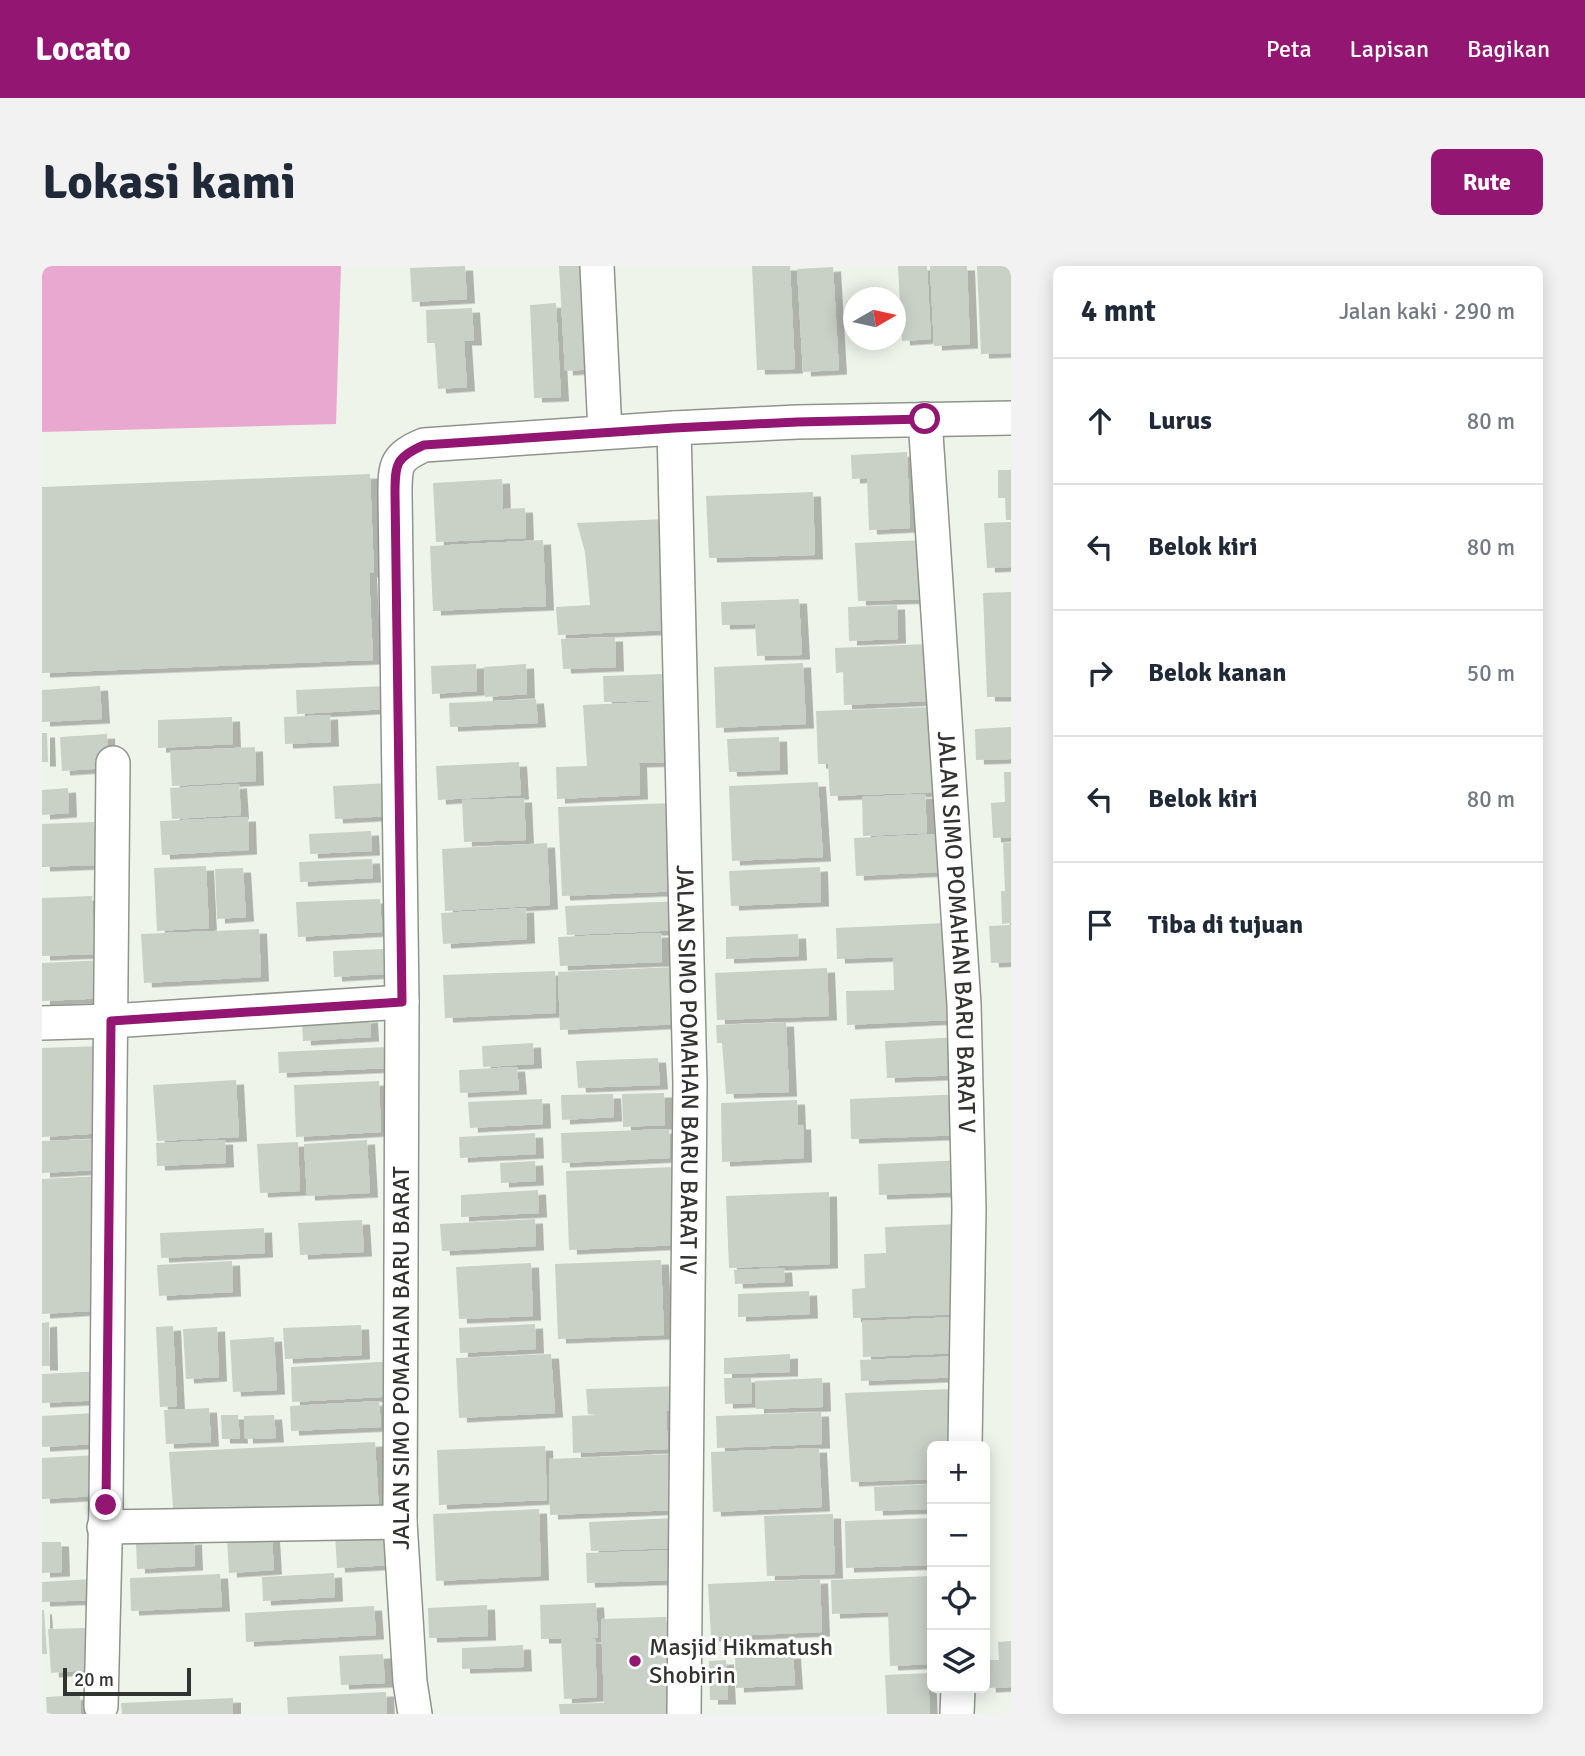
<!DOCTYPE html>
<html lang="id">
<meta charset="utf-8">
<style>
body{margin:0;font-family:Signika,sans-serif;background:#f2f2f3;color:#1f2937}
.controls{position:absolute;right:21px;bottom:21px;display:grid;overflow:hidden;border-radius:10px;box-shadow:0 4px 18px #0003}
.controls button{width:63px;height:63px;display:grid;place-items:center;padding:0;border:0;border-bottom:2px solid #e0e1e3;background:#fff;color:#1f2937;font:35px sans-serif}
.compass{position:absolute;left:801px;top:21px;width:63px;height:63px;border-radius:50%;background:#fff;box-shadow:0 4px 18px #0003;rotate:81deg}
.scale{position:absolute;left:21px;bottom:18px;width:128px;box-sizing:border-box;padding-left:7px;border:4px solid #313430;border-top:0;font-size:19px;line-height:24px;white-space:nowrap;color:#313430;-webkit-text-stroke:5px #fff;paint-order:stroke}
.stop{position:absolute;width:21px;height:21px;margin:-16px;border:5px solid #931672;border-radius:50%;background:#fff}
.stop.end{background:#931672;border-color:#fff;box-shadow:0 2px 7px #0008}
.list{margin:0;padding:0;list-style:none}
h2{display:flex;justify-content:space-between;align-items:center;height:91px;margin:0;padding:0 28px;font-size:30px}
h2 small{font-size:23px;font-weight:400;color:#747a83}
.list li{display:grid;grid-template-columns:46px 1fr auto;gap:21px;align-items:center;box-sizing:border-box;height:126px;padding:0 28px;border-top:2px solid #e0e1e3}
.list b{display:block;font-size:26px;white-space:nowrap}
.list em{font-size:23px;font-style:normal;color:#747a83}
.icon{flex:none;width:38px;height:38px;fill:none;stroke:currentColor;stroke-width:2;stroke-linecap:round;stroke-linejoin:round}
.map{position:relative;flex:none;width:969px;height:1448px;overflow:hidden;border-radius:10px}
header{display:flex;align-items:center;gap:42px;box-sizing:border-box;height:98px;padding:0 35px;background:#931672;color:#fff}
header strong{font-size:33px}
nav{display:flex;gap:38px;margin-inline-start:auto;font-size:24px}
.intro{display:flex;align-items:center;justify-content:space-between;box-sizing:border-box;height:168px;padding:0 42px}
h1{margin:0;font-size:49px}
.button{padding:18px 32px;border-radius:10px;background:#931672;color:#fff;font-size:24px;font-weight:700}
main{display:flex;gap:42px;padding:0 42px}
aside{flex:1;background:#fff;border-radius:10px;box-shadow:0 4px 18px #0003}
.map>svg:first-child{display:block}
.green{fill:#e8a8cf}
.building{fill:#c9d0c6;filter:url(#shadow)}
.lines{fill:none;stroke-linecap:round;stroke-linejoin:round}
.street-casing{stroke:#8f958c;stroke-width:36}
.street{stroke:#fff;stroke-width:33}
.route{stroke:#931672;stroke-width:9}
.poi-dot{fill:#931672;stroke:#fff;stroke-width:2.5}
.labels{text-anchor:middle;stroke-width:6;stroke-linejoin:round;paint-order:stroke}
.street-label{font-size:24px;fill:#313430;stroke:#fff}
.poi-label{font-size:24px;fill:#313430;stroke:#fff;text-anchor:start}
</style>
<header>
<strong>Locato</strong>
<nav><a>Peta</a><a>Lapisan</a><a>Bagikan</a></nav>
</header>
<div class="intro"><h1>Lokasi kami</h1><a class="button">Rute</a></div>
<main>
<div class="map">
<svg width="969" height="1448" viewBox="0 0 969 1448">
<defs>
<filter id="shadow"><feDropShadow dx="8" dy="4.5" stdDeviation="0" flood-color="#0004"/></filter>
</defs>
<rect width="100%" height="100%" fill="#eef4ea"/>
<polygon class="green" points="0,0 299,0 294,158 0,166"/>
<g class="building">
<polygon points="423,0 425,33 370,36 368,2"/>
<polygon points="517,0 548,0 553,103 523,105"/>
<polygon points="710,0 748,0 753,103 715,104"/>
<polygon points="856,0 885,0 889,73 860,75"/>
<polygon points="888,0 925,0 928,78 892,80"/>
<polygon points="935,0 969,0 969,87 939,88"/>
<polygon points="791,1 797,104 761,106 755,3"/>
<polygon points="514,37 519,131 492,132 488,39"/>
<polygon points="430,42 432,75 422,75 425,121 396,123 393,77 385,77 384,44"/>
<polygon points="865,186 868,262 827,264 825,212 810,213 809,189"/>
<polygon points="956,204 969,204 969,254 964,254 963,232 956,232"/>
<polygon points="328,208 332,307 327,307 331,394 0,407 0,221"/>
<polygon points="460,213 461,243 483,242 484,272 394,276 391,217"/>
<polygon points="771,226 773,289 667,292 664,230"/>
<polygon points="624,253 628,364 516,369 514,341 548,339 543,286 535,257"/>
<polygon points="969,256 969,301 945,302 942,257"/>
<polygon points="501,274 504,340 391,345 388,280"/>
<polygon points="883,274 885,333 816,335 813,277"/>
<polygon points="969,326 969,431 945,431 941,327"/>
<polygon points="757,333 760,389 715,390 713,358 680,359 679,336"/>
<polygon points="855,339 856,373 807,375 806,341"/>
<polygon points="573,371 574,401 521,403 519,373"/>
<polygon points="886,378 889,435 802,439 801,406 794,407 793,382"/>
<polygon points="761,397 764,458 674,462 672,401"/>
<polygon points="434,398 435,425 390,428 389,400"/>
<polygon points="484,398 485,428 443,431 442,401"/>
<polygon points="625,408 626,434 562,436 561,410"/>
<polygon points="58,420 60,453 0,456 0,424"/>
<polygon points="345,420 346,443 255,448 254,424"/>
<polygon points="494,433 496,457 408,461 407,437"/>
<polygon points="627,435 629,496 597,497 598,529 515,533 514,501 545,500 541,439"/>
<polygon points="892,441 897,526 788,530 786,498 776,498 774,445"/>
<polygon points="288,449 289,476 243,478 242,451"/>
<polygon points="190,451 191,478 116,482 116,454"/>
<polygon points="969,461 969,493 934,494 933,463"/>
<polygon points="0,467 5,467 6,496 0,496"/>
<polygon points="65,468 66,502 20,505 18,471"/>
<polygon points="737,471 738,504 687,506 685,473"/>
<polygon points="213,481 214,515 130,520 128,485"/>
<polygon points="477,496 479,529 396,534 394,500"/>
<polygon points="962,506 969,506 969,571 951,572 949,537 963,536"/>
<polygon points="776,516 781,591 690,595 687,520"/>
<polygon points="348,517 349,550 293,553 291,520"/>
<polygon points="197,518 199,549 130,553 128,522"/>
<polygon points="26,522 27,547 0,549 0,524"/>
<polygon points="883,528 885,567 821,570 820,531"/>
<polygon points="482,532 484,574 422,576 420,534"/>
<polygon points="631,537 640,625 520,630 516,541"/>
<polygon points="206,551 207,584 120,589 118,555"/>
<polygon points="52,556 54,599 0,601 0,558"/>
<polygon points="329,565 330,585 268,588 267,568"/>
<polygon points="897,568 898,606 814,610 812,572"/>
<polygon points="505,577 508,639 403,645 400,583"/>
<polygon points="961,577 969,577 969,657 960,658 959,625 963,625"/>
<polygon points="330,593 331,612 258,616 257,596"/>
<polygon points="164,600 167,662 115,665 112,602"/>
<polygon points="778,601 779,636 689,640 687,605"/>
<polygon points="201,602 204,651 175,653 173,603"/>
<polygon points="50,630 53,688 0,690 0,632"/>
<polygon points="338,633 340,666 256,671 254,636"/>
<polygon points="641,635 642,664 525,669 523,640"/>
<polygon points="484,642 485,673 401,678 399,647"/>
<polygon points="904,657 908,754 805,759 804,725 852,724 851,691 795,693 794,662"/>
<polygon points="969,659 969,696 949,697 947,660"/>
<polygon points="217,663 219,711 102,717 99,668"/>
<polygon points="619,667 620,696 518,700 516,671"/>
<polygon points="756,668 757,690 684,693 684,671"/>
<polygon points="342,683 343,708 292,711 291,685"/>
<polygon points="65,694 67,732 0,735 0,697"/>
<polygon points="634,701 637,758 518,764 516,706"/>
<polygon points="785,702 787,750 675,754 673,707"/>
<polygon points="513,705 514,747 403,752 401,709"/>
<polygon points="328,752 329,771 261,775 260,756"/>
<polygon points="744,756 747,826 684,828 680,777 675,777 674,759"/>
<polygon points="919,771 921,809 845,812 843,775"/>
<polygon points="491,777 492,798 441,801 440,780"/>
<polygon points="58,780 62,867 0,871 0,782"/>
<polygon points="346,781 347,802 237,807 236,786"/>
<polygon points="616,792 618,819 536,822 534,795"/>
<polygon points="475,801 477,824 418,827 417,804"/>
<polygon points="194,814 197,871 115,875 111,819"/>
<polygon points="337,815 339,866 254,871 252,819"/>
<polygon points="622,827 623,859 581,861 580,828"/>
<polygon points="571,828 572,851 520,854 519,829"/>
<polygon points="923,828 924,869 809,873 808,833"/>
<polygon points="500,833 501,858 428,862 426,836"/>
<polygon points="755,834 756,859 761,859 762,892 680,896 679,837"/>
<polygon points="627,863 628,892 520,897 519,867"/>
<polygon points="493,867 494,888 418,892 417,871"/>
<polygon points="53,873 54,904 0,907 0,875"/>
<polygon points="183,874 184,897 115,900 114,877"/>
<polygon points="325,874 328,927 265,930 262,878"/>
<polygon points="256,876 258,925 218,927 215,878"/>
<polygon points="922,894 923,926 837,929 836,898"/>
<polygon points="493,895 494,915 459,917 458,897"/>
<polygon points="634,901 637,979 527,984 524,905"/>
<polygon points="60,910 64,1044 0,1048 0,913"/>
<polygon points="496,924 497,947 419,951 419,929"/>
<polygon points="787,926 788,998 687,1002 684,930"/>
<polygon points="493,953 494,980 400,985 398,958"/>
<polygon points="320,954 322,986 258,989 256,957"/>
<polygon points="918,958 922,1048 811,1052 810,1023 823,1022 822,988 844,987 843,961"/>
<polygon points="222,962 223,987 119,992 118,967"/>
<polygon points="619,994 622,1069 516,1073 513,998"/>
<polygon points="190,995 191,1026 117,1030 115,999"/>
<polygon points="489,997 491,1050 417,1053 414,1001"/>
<polygon points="742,1002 743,1016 693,1018 692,1004"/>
<polygon points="767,1025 768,1048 696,1051 696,1028"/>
<polygon points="916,1051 917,1087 821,1091 820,1055"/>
<polygon points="7,1056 8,1100 0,1100 0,1057"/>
<polygon points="493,1058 494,1083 418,1087 417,1062"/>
<polygon points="319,1059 320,1089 243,1093 241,1062"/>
<polygon points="131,1060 135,1140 118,1141 114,1061"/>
<polygon points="175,1061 177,1111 144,1113 141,1063"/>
<polygon points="232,1071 235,1124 191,1126 188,1074"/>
<polygon points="509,1088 513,1147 417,1152 414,1092"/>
<polygon points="748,1088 748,1106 682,1108 682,1092"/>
<polygon points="920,1090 922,1111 819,1115 818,1094"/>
<polygon points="355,1095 357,1130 250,1136 249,1101"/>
<polygon points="61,1105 62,1134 0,1137 0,1108"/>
<polygon points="682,1112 709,1112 710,1137 683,1138"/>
<polygon points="780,1112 781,1141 714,1143 713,1115"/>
<polygon points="641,1120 642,1145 624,1145 626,1183 531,1187 530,1150 555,1149 546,1148 544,1123"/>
<polygon points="912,1123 915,1180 890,1180 890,1213 809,1216 803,1127"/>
<polygon points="337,1135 339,1161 249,1165 248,1140"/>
<polygon points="167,1142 169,1176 124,1178 122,1144"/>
<polygon points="779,1146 780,1178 675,1182 674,1150"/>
<polygon points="53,1147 55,1178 0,1181 0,1150"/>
<polygon points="179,1149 196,1149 198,1173 180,1173"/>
<polygon points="232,1149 234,1172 203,1173 202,1150"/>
<polygon points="333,1176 337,1246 132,1256 127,1186"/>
<polygon points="503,1180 505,1234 397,1239 395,1184"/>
<polygon points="777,1182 780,1241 671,1246 669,1186"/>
<polygon points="634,1188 636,1244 508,1249 507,1193"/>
<polygon points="54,1189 56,1230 0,1233 0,1192"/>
<polygon points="890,1218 890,1243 833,1245 832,1221"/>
<polygon points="497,1243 499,1310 394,1315 391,1248"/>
<polygon points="791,1248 793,1308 725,1310 722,1250"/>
<polygon points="633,1252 634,1282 549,1285 547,1256"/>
<polygon points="890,1252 890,1299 804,1302 803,1255"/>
<polygon points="349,1266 351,1299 295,1302 293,1268"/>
<polygon points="230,1271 232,1304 187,1307 185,1273"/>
<polygon points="152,1274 153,1300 95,1303 94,1277"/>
<polygon points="0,1276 19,1276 20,1306 0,1307"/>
<polygon points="636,1284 637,1314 545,1317 544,1287"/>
<polygon points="292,1307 293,1331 221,1335 220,1311"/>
<polygon points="178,1308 180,1341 89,1345 88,1312"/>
<polygon points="890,1310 890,1398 848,1400 846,1346 790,1348 789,1314"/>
<polygon points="50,1313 51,1334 0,1336 0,1316"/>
<polygon points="778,1313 780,1366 669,1371 666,1318"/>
<polygon points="554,1337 556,1372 536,1372 553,1373 555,1431 522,1433 519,1373 499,1373 498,1339"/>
<polygon points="445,1339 446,1370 387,1372 386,1342"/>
<polygon points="332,1340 334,1369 204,1376 203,1347"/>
<polygon points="0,1344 2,1344 5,1388 0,1388"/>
<polygon points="624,1351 628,1448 518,1448 517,1438 562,1437 559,1353"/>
<polygon points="43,1362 45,1404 9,1407 6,1363"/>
<polygon points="969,1375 969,1421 946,1422 944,1394 957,1394 956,1376"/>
<polygon points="481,1379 482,1401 420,1403 420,1382"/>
<polygon points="341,1388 343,1417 299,1419 297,1390"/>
<polygon points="751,1388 753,1419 694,1422 693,1391"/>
<polygon points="684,1394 686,1434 668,1434 667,1395"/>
<polygon points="886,1407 888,1448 845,1448 843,1409"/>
<polygon points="344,1426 345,1448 246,1448 245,1431"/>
<polygon points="38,1429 39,1448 5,1448 4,1431"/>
<polygon points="191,1432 191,1448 80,1448 79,1437"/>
</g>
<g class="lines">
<g class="street-casing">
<g id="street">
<polyline points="555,0 563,166"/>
<path id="s1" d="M883 153 922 738 927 943 923 1180"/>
<path id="s2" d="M632 162 648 817 642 1448"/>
<polyline points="0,757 69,755 360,736"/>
<polyline points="62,1261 358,1256"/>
<polyline points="59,1440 64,1239 71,497"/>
<path d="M373 1448 368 1416 358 1256 360 736 353 227C353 198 354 191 382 179L632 162 755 156 969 152"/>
<polyline points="915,1448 916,1422"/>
</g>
</g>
<use href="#street" class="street"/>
</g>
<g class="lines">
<path class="route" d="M64 1239 69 755 360 736 353 227C353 198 354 191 382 179L632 162 755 156 883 153"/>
</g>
<circle class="poi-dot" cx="593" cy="1395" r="7"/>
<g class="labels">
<g class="street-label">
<text dy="8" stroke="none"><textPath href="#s1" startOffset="514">JALAN SIMO POMAHAN BARU BARAT V</textPath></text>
<text dy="8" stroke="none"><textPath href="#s2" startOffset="642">JALAN SIMO POMAHAN BARU BARAT IV</textPath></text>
<text transform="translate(359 1092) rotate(-90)" y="8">JALAN SIMO POMAHAN BARU BARAT</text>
</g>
<g class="poi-label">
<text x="607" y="1389">Masjid Hikmatush<tspan x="607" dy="28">Shobirin</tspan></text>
</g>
</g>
</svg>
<div class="controls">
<button>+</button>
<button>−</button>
<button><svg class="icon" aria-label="locate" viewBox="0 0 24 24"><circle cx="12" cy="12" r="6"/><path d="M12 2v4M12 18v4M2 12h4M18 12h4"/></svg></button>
<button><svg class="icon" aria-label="layers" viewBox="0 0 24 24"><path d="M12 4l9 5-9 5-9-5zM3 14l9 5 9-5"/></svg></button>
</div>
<svg class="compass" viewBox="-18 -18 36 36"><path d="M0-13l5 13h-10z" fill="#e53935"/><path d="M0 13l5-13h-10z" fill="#747a83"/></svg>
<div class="scale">20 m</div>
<div class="stop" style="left:883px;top:153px"></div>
<div class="stop end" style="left:64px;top:1239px"></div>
</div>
<aside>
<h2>4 mnt<small>Jalan kaki · 290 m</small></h2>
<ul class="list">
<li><svg class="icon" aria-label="ahead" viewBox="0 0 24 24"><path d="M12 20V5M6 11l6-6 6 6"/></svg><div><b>Lurus</b></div><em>80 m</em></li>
<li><svg class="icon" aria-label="left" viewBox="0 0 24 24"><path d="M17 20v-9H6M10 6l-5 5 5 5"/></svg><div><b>Belok kiri</b></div><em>80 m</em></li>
<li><svg class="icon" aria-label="right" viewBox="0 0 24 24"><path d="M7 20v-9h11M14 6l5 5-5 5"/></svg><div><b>Belok kanan</b></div><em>50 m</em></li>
<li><svg class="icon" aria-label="left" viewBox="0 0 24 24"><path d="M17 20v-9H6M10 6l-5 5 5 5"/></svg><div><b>Belok kiri</b></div><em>80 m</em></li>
<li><svg class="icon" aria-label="arrive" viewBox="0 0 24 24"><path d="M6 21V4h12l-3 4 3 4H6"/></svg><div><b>Tiba di tujuan</b></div></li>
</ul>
</aside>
</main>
